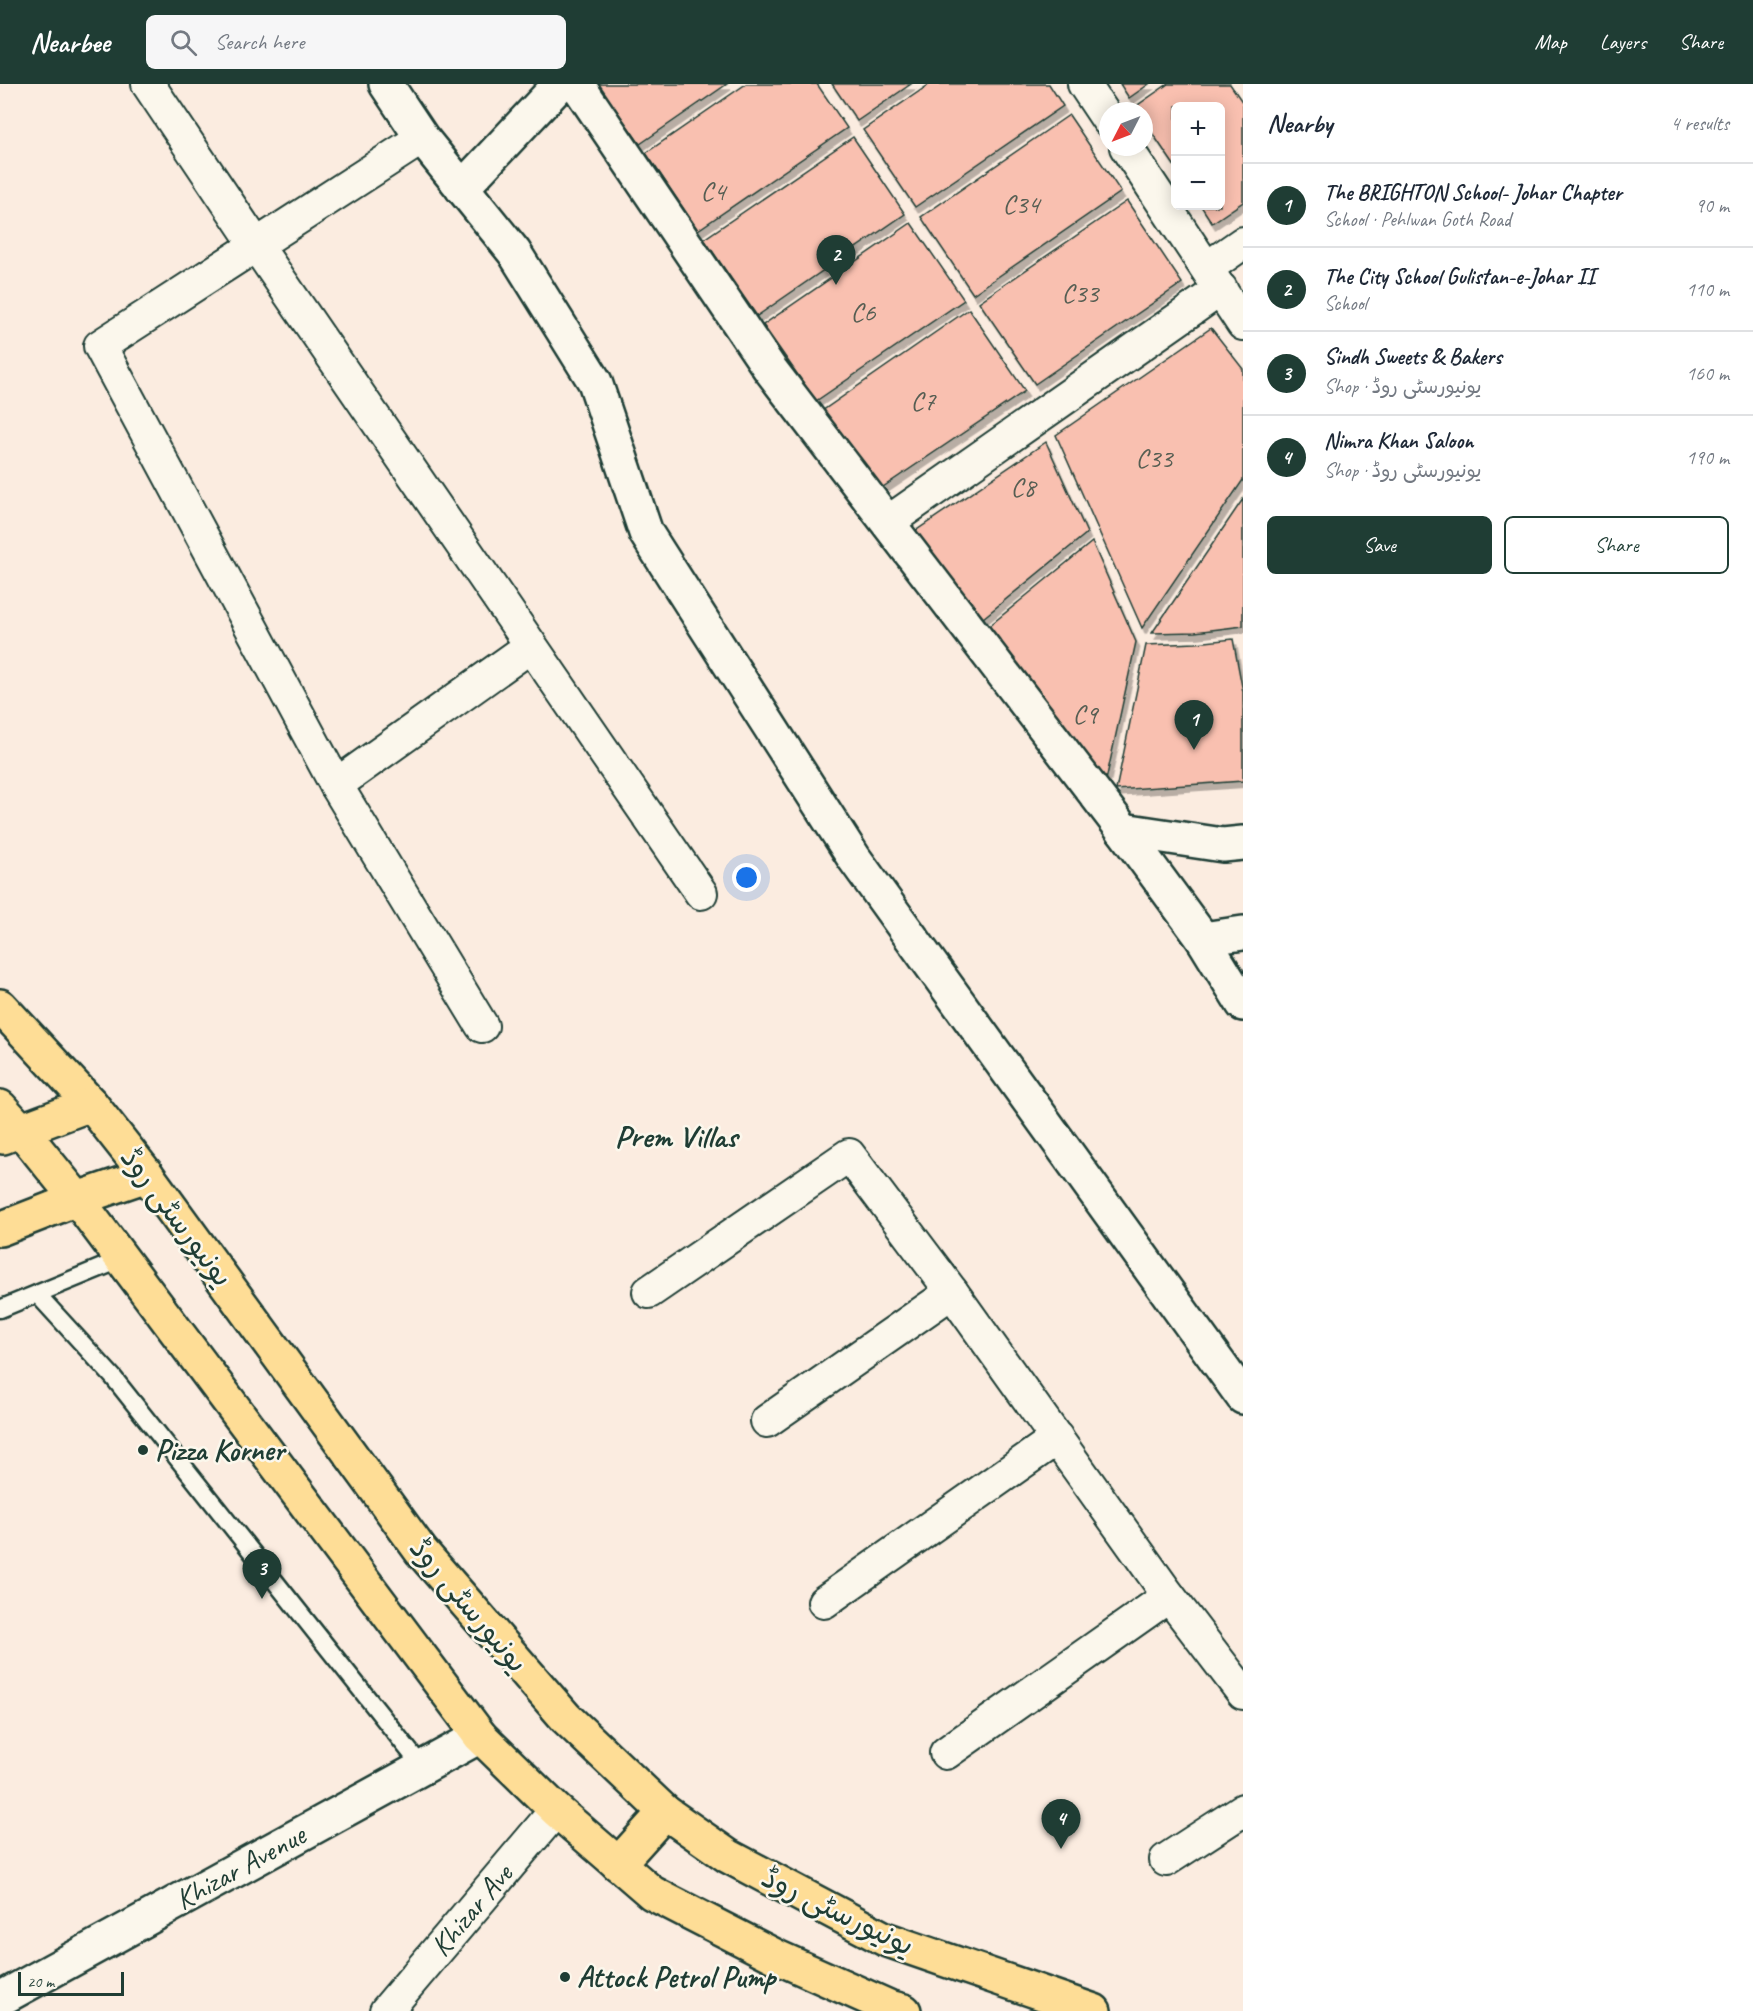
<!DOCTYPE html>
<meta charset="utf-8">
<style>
body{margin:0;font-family:Caveat,"Playpen Sans Arabic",sans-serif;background:#f6f6f7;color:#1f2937}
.controls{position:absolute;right:18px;top:18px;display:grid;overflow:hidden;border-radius:9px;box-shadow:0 3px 15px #0003}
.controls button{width:54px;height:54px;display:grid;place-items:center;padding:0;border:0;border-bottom:2px solid #e0e1e3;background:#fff;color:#1f2937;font:30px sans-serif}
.compass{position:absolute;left:1099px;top:18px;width:54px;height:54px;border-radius:50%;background:#fff;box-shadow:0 3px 15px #0003;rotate:228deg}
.scale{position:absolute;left:18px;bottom:15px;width:106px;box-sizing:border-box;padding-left:6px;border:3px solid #1f3d34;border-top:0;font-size:16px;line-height:21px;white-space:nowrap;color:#1f3d34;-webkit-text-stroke:4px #fbf7ec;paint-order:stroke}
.you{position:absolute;left:747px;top:794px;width:21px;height:21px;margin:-15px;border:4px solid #fff;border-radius:50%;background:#1a73e8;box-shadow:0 0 0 9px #1a73e833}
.badge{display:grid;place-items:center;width:39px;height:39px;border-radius:50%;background:#1f3d34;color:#fff;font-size:20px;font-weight:700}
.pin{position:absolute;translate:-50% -50px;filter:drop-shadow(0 2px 3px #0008)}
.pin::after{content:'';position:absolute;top:32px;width:21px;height:18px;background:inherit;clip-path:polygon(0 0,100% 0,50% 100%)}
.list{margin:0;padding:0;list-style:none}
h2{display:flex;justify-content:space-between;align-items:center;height:78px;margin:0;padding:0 24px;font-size:26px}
h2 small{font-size:20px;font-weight:400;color:#747a83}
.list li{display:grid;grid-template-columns:39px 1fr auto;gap:18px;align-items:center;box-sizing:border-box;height:84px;padding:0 24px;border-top:2px solid #e0e1e3}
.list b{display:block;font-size:22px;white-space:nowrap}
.list p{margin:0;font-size:20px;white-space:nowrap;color:#747a83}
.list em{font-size:20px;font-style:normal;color:#747a83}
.actions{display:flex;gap:12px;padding:18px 24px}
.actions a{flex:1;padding:14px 0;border:2px solid #1f3d34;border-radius:9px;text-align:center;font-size:21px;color:#1f3d34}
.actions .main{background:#1f3d34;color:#fff}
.icon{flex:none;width:33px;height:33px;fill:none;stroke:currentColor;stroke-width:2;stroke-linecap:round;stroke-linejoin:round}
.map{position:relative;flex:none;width:1243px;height:1927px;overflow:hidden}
header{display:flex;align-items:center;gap:36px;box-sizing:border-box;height:84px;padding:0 30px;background:#1f3d34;color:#fff}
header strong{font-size:28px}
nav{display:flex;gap:33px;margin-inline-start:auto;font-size:21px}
.search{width:420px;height:54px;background:#f6f6f7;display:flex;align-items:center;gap:15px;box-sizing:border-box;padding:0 21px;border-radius:9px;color:#747a83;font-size:22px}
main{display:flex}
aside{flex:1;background:#fff}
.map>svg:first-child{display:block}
.building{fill:#f9c0b0;stroke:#1f3d34;stroke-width:1.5;filter:url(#shadow)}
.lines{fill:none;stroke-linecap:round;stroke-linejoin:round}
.service-casing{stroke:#1f3d34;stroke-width:21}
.minor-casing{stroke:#1f3d34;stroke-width:36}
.tertiary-casing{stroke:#1f3d34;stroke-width:38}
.secondary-casing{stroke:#1f3d34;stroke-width:38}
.primary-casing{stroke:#1f3d34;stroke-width:38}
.service{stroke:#fbf7ec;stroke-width:16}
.minor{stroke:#fbf7ec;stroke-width:32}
.tertiary{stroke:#fbf7ec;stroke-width:33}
.secondary{stroke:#fbf7ec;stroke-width:33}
.primary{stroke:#fedd96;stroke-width:33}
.poi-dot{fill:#1f3d34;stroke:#fbf7ec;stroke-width:2}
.labels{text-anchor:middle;stroke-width:5;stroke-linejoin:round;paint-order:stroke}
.number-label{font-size:27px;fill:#565e53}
.street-label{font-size:30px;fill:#1f3d34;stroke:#fbf7ec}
.poi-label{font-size:30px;font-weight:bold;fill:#1f3d34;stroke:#fbf7ec;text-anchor:start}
.neighbourhood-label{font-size:32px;font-weight:bold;fill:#1f3d34;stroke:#fbf7ec}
</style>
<header>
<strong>Nearbee</strong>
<div class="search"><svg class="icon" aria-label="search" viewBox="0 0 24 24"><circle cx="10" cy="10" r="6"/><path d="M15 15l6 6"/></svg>Search here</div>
<nav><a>Map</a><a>Layers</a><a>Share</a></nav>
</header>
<main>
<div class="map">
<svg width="1243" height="1927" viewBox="0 0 1243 1927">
<defs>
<filter id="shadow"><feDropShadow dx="3.5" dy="6" stdDeviation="0" flood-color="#0004"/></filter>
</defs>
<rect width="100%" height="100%" fill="#fbece0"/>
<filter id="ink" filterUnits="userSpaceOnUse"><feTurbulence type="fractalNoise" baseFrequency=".0167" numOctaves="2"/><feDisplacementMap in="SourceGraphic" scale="12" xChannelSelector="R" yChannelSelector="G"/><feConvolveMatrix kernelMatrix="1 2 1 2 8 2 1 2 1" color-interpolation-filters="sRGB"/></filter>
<g filter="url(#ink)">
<g class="building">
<polygon points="598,0 727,0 640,60"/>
<polygon points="746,0 817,0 847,44 698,146 646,69"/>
<polygon points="832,0 911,0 857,37"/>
<polygon points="930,0 1049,0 1063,22 915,123 863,46"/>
<polygon points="1120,0 1149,0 1129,14"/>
<polygon points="1168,0 1230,0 1243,19 1243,118 1212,139 1201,122 1220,122 1220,22 1176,22 1176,84 1144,37 1144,27 1138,27 1135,23"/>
<polygon points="1069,31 1121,108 973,210 921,133"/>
<polygon points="853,53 905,130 757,232 704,155"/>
<polygon points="1127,117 1182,199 1035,300 979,218"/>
<polygon points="911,139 964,216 816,317 763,241"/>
<polygon points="969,225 1025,307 877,407 822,327"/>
<polygon points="1211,244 1243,285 1243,396 1142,544 1056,351"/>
<polygon points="1046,358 1087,449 977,539 908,452"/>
<polygon points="1243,415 1243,542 1195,548 1152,549"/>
<polygon points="1092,458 1136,558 1105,701 983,547"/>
<polygon points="1233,555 1243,608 1243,697 1116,706 1146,561 1196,559"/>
</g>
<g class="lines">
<g class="service-casing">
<g id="service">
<polyline points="37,1210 113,1293 423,1684"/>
<polyline points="0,1225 122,1175"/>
</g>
</g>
<g class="minor-casing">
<g id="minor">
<polyline points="148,0 256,161 701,809"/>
<polyline points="1084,0 1108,36"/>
<polyline points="422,54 100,262 336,701 482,942"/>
<polyline points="1126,63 1243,240"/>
<polyline points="1207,184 1243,159"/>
<polyline points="888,438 1221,205"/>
<polyline points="336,701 531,562"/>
<polyline points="649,1208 849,1071 952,1208 1169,1512 1243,1609"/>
<polyline points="767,1337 952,1208"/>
<polyline points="824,1518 1057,1354"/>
<polyline points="946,1669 1169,1512"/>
<polyline points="1166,1776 1243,1726"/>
<polyline points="386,1927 556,1726"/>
</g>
</g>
<g class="tertiary-casing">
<polyline id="tertiary" points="0,1915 480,1652"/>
</g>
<g class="secondary-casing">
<g id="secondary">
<polyline points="386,0 422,54 514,168 595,298 646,449 854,774 1243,1313"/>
<polyline points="577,0 770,285 1123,746 1203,855 1243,920"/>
<polyline points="462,104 560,0"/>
<polyline points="1123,746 1223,761 1243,759"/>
<polyline points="1203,855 1243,849"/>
</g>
</g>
<g class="primary-casing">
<g id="primary">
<polyline points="0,922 91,1020 147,1091 421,1467 566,1634 665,1728 728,1772 885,1855 1094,1927"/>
<polyline points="0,1023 21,1046 77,1115 480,1652 556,1726 652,1809 777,1873 889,1923 904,1927"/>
<polyline points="3,1053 91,1020"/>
<polyline points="0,1145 77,1115 147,1091"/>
<polyline points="618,1780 665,1728"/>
</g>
</g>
<use href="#service" class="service"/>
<use href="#minor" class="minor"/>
<use href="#tertiary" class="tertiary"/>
<use href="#secondary" class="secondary"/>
<use href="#primary" class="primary"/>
</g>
</g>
<g class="poi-dot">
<circle cx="143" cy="1366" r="6"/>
<circle cx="565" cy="1893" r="6"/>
</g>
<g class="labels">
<g class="number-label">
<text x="713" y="116">C4</text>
<text x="1021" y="129">C34</text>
<text x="1080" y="218">C33</text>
<text x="863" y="237">C6</text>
<text x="923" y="326">C7</text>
<text x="1154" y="383">C33</text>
<text x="1023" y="412">C8</text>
<text x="1085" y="639">C9</text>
</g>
<g class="street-label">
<text transform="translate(177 1133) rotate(53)" y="10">یونیورسٹی روڈ</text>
<text transform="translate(469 1521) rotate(50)" y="10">یونیورسٹی روڈ</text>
<text transform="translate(240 1783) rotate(-29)" y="10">Khizar Avenue</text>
<text transform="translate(471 1826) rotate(-50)" y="10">Khizar Ave</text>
<text transform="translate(838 1827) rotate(26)" y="10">یونیورسٹی روڈ</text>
</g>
<g class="poi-label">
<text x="155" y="1376">Pizza Korner</text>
<text x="577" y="1903">Attock Petrol Pump</text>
</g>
<g class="neighbourhood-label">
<text x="676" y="1063">Prem Villas</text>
</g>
</g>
</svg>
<div class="controls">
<button>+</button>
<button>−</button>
</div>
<svg class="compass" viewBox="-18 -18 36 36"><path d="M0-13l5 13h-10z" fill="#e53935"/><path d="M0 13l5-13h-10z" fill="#747a83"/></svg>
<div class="scale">20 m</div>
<div class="you"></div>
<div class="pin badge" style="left:1194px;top:666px">1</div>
<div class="pin badge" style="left:836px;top:201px">2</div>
<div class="pin badge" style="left:262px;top:1515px">3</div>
<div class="pin badge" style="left:1061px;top:1765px">4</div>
</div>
<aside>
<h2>Nearby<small>4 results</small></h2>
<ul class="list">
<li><span class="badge">1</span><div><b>The BRIGHTON School- Johar Chapter</b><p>School · Pehlwan Goth Road</p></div><em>90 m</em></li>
<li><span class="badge">2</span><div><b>The City School Gulistan-e-Johar II</b><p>School</p></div><em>110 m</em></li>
<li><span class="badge">3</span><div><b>Sindh Sweets &amp; Bakers</b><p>Shop · یونیورسٹی روڈ</p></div><em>160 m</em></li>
<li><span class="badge">4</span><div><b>Nimra Khan Saloon</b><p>Shop · یونیورسٹی روڈ</p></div><em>190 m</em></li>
</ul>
<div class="actions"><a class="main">Save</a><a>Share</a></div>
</aside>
</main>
